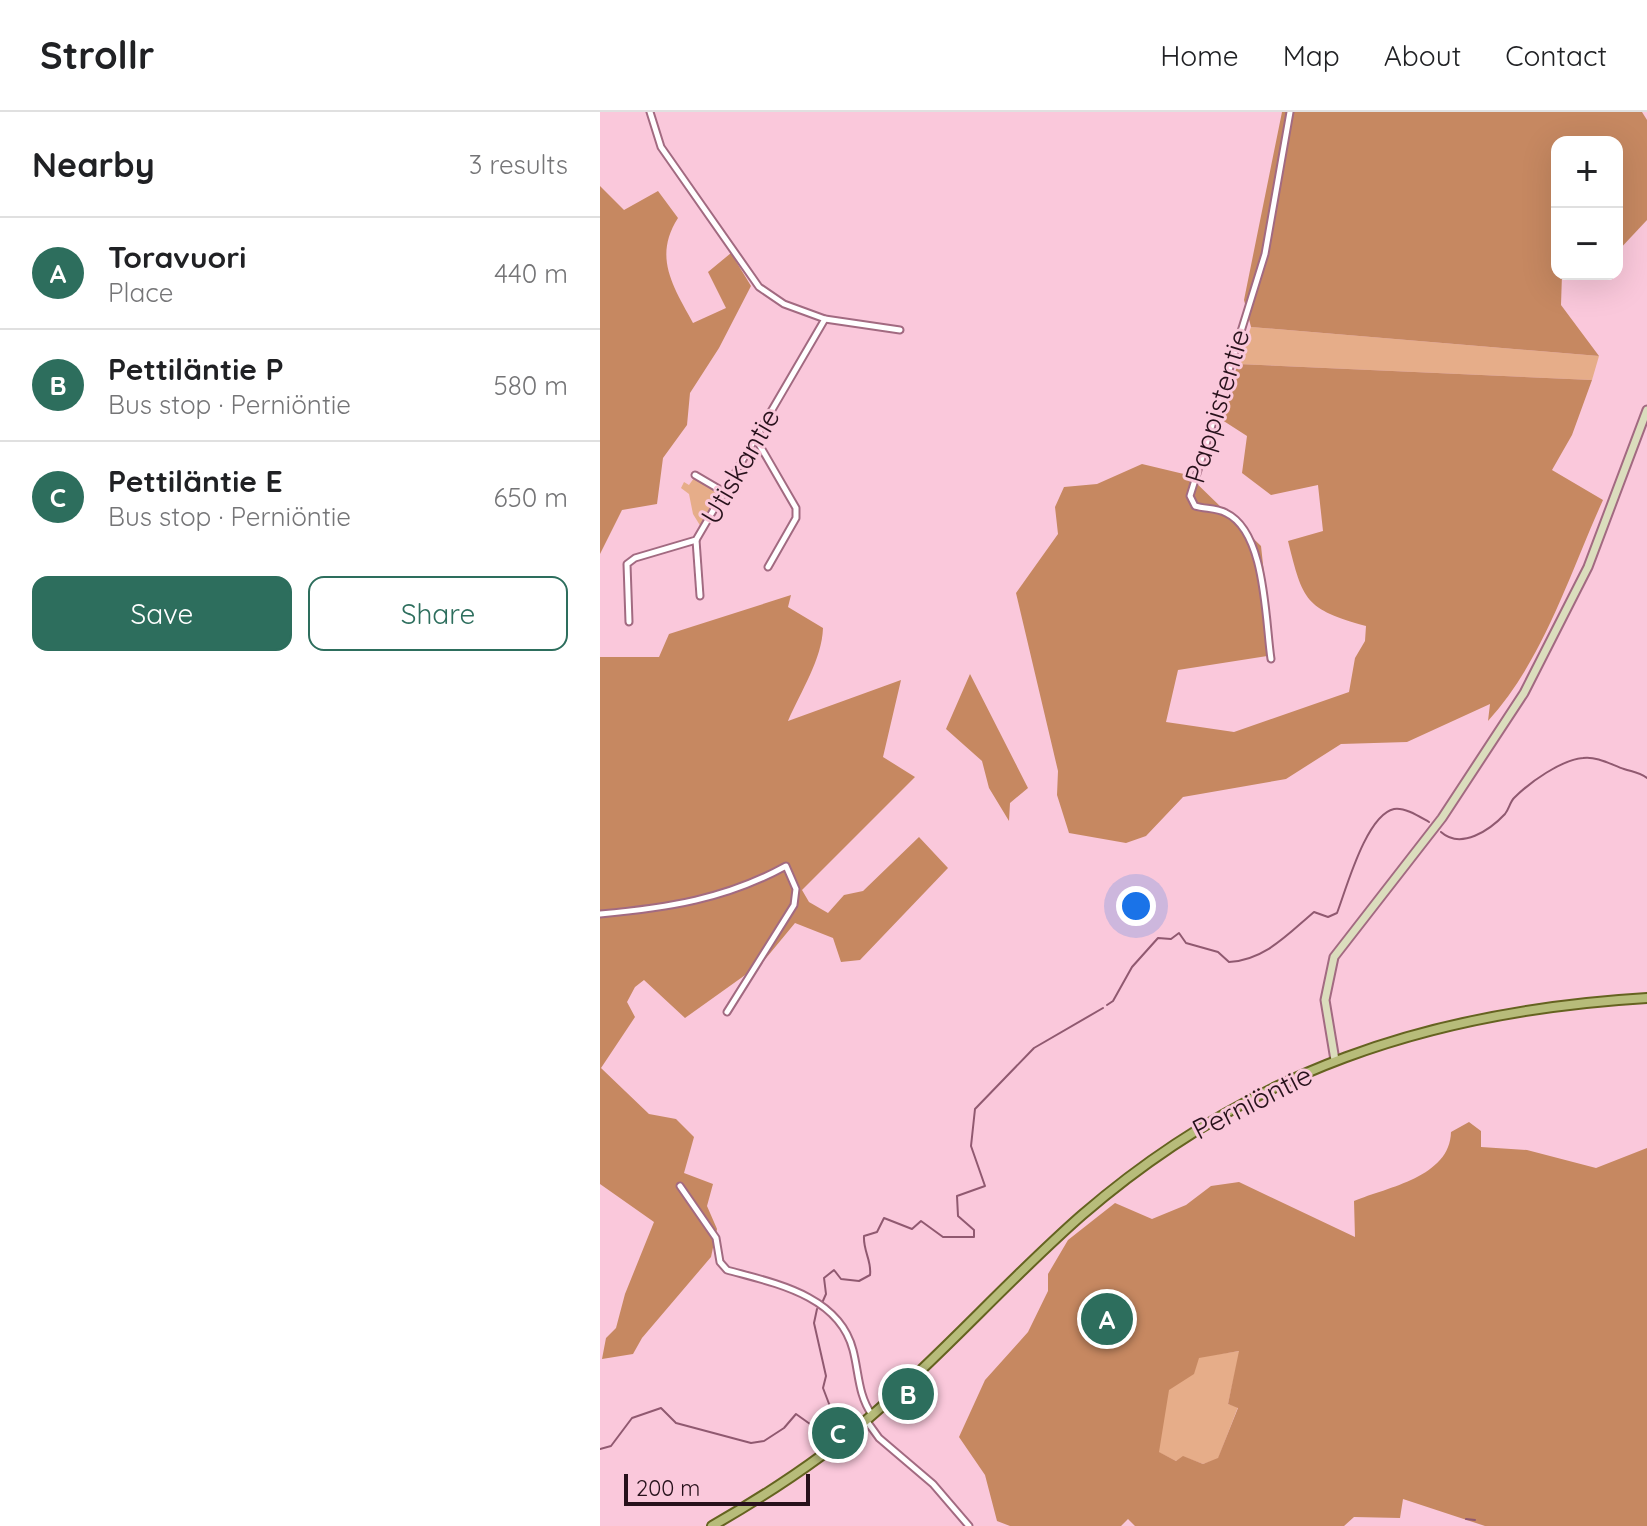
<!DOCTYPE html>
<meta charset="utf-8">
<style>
body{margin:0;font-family:Quicksand,sans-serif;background:#f2f2f2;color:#202124}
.controls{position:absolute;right:24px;top:24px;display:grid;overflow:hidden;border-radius:16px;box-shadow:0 8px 32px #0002}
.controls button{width:72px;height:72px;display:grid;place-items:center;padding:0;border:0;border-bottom:2px solid #e0e0e0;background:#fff;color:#202124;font:40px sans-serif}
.scale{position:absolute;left:24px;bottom:20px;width:186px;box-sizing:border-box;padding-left:8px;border:4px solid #27111b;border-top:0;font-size:22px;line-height:28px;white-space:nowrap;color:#27111b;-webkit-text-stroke:6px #fac8db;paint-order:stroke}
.you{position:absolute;left:536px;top:794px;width:28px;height:28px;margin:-20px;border:6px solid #fff;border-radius:50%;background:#1a73e8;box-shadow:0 0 0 12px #1a73e833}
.badge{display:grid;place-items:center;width:52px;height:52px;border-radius:50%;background:#2d6e5d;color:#fff;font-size:26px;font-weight:700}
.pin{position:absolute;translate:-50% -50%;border:4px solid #fff;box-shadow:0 2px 8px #0006}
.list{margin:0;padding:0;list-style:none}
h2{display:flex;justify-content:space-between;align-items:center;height:104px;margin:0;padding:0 32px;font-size:34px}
h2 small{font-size:26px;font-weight:400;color:#757577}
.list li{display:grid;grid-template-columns:52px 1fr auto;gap:24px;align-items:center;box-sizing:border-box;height:112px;padding:0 32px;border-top:2px solid #e0e0e0}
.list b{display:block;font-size:30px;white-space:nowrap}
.list p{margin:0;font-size:26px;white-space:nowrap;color:#757577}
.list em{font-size:26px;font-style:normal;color:#757577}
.actions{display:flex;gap:16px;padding:24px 32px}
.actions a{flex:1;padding:18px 0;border:2px solid #2d6e5d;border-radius:16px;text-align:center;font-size:28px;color:#2d6e5d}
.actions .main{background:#2d6e5d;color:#fff}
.map{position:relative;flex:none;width:1047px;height:1414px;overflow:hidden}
header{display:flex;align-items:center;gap:48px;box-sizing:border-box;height:112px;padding:0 40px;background:#fff;border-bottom:2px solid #e0e0e0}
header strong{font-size:38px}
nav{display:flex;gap:44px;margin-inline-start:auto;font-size:28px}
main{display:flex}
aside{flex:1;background:#fff}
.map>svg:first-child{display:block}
.green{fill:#e6ad89}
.forest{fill:#c68861;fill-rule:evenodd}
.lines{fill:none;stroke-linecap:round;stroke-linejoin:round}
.stream{stroke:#905970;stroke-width:2}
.minor-casing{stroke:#a26a81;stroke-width:9}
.secondary-casing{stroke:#a26a81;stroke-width:11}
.primary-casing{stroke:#656320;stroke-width:12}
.minor{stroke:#fff;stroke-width:5}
.secondary{stroke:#dbddbd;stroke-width:7}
.primary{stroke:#b7bc7a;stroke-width:8}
.labels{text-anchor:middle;stroke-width:6;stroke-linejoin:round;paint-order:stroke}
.street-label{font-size:28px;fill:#27111b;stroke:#fac8db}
</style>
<header>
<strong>Strollr</strong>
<nav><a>Home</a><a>Map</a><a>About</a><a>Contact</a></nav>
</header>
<main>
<aside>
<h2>Nearby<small>3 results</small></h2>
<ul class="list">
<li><span class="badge">A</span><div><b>Toravuori</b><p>Place</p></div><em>440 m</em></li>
<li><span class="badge">B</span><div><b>Pettiläntie P</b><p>Bus stop · Perniöntie</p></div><em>580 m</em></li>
<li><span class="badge">C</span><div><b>Pettiläntie E</b><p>Bus stop · Perniöntie</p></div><em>650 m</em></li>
</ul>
<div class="actions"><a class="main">Save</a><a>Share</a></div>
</aside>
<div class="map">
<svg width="1047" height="1414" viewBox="0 0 1047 1414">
<rect width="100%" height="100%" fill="#fac8db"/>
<g class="green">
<polygon points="651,215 999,244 992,268 638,252"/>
<polygon points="94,366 121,382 101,415 93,402 89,382 81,376 84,370 89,373"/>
<polygon points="640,1239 628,1292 638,1295 618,1347 603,1352 584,1345 576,1349 558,1340 568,1249"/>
</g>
<g class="forest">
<polygon points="682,0 1042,0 1047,8 1047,108 1017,140 1021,100 1017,98 1017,30 957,30 957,162 962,162 961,193 999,244 651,215 644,188"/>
<path d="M0 74 24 98 58 79 78 106C53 145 73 174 93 211L126 196 108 160 131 141 151 174 119 236 90 281 87 313 63 346 57 392 22 398 0 442Z"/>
<path d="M638 252 992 268 972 323 952 358 1003 388C969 463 944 547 888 609L890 592 807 630 741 632 686 667 583 685 546 724 526 731 469 721 457 683 458 659 416 481 458 422 455 395 464 375 497 372 542 352 588 363 661 434 673 543 578 558 566 610 634 620 749 580 755 546 765 529 766 514C705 497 703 489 688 429L723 419 718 373 671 383 642 361 647 324 619 306Z"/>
<path d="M191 483 188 495 223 516C222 547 201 579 188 609L301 568 283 645 315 665 202 778 209 790 228 801 244 783 263 779 319 725 348 756 260 848 241 850 233 826 195 811 162 851 85 906 44 868 35 875 27 890 35 905 1 956 49 1002 76 1007 94 1025 84 1061 113 1072 107 1094 117 1117 111 1145 42 1226 33 1242 2 1247 6 1226 16 1216 25 1182 54 1110 0 1072V545H59L69 522Z"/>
<polygon points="370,562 428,676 410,691 409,709 389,676 382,649 346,617"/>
<path d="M869 1010 881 1019V1035L927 1038 996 1056 1047 1036V1414H885L803 1387 800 1406 754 1405 744 1414H535L528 1407 521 1414H410L397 1409 385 1363 359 1325 385 1268 428 1220 448 1179V1162L468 1128 515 1091 552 1107 586 1093 611 1074 639 1070 755 1125 754 1089C788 1075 850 1065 851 1020ZM639 1239 628 1292 638 1296 618 1346 603 1352 583 1344 576 1349 559 1340 569 1278 594 1262 599 1246Z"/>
</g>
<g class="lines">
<g class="stream">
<path d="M841 720C861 738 890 718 905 702 909 697 910 690 914 686 930 670 961 648 983 646 997 644 1012 653 1024 657 1033 660 1039 660 1047 666"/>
<path d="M507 893 513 889 532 855 558 826 571 827 579 821 586 831 618 840 629 850C665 848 688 822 714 800L728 805 737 801C746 778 766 703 794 697 805 695 820 705 829 710"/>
<path d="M222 1191 226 1182 224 1166 234 1158 241 1167 259 1169 270 1163C272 1149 263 1139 264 1124L277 1120 284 1106 312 1117 321 1109 343 1125H374V1118L358 1104 357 1084 385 1074 371 1034 375 997 434 936 503 896"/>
<polyline points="0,1337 11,1334 32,1306 61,1296 76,1311 151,1331 164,1329 184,1316 196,1302 217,1317 229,1308 231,1297 223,1276 226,1264 214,1211 217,1197"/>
<polyline points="866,1407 875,1408"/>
</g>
<g class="minor-casing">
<g id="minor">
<polyline points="50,0 61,35 159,175 184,192 225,207 300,218"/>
<polyline points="156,327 196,396 196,406 168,455"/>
<polyline points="95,363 124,380"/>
<polyline points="96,428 100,484"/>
<polyline points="29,510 27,452 35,446 96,428 225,207"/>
<path d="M671 547C665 507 666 420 626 401 617 396 605 397 595 394L590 384 665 142 690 0"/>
<path d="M0 802C67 796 126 787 186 754L196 777 194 793 127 900"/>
<path d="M80 1074 116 1126 120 1150 127 1158C174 1171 239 1183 253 1238 259 1261 258 1283 272 1303"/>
<polyline points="266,1308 279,1326 333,1372 369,1414"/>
</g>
</g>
<g class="secondary-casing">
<polyline id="secondary" points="735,948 725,888 734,845 842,706 924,581 988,455 1047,298"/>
</g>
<g class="primary-casing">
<path id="primary" d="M112 1414C168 1382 223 1346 271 1304 345 1240 409 1167 482 1103 649 959 829 899 1047 886"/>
</g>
<use href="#minor" class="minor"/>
<use href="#secondary" class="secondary"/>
<use href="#primary" class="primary"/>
</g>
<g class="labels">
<g class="street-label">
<text transform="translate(617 294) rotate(-73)" y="10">Pappistentie</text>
<text transform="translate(140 354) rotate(-60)" y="10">Utiskantie</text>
<text transform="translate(652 990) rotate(-27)" y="10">Perniöntie</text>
</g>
</g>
</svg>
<div class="controls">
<button>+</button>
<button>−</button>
</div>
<div class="scale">200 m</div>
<div class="you"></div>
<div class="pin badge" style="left:507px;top:1207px">A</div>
<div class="pin badge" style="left:308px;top:1282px">B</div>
<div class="pin badge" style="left:238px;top:1321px">C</div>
</div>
</main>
